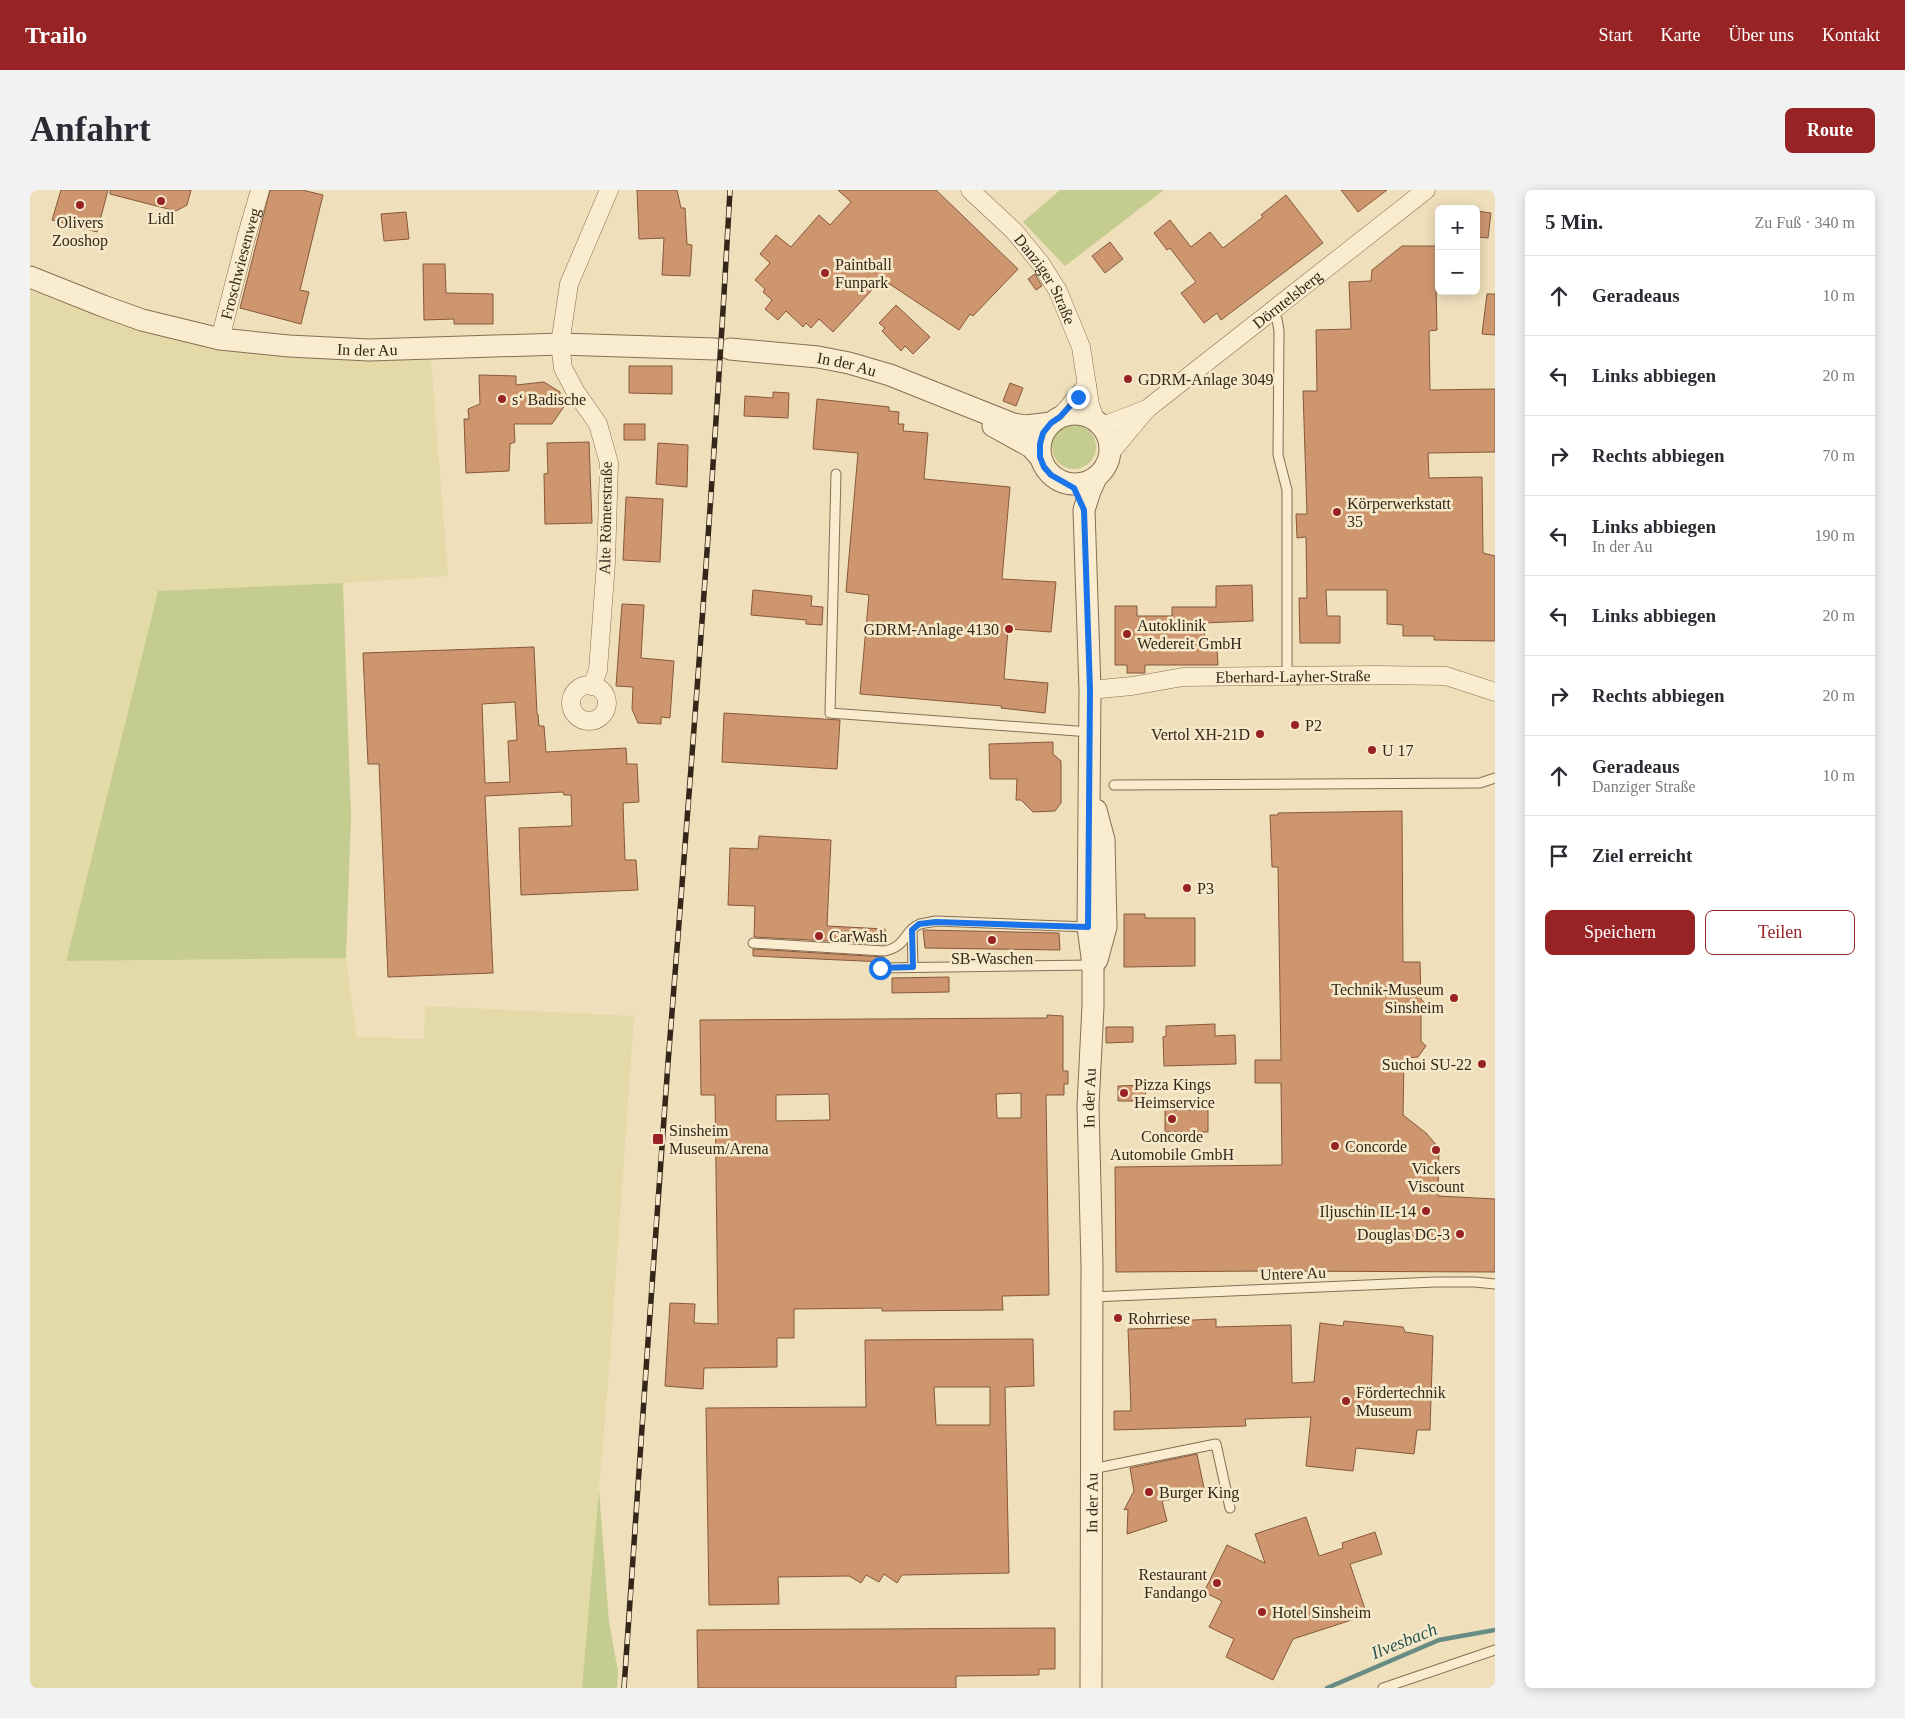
<!DOCTYPE html>
<html lang="de">
<meta charset="utf-8">
<style>
body{margin:0;font-family:"Times New Roman",serif;background:#f2f2f3;color:#2b2b33}
.controls{position:absolute;right:15px;top:15px;display:grid;overflow:hidden;border-radius:8px;box-shadow:0 2px 12px #0003}
.controls button{width:45px;height:45px;display:grid;place-items:center;padding:0;border:0;border-bottom:1px solid #e1e1e2;background:#fff;color:#2b2b33;font:25px sans-serif}
.stop{position:absolute;width:15px;height:15px;margin:-11px;border:4px solid #1a73e8;border-radius:50%;background:#fff}
.stop.end{background:#1a73e8;border-color:#fff;box-shadow:0 1px 5px #0008}
.list{margin:0;padding:0;list-style:none}
h2{display:flex;justify-content:space-between;align-items:center;height:65px;margin:0;padding:0 20px;font-size:21px}
h2 small{font-size:16px;font-weight:400;color:#7c7c81}
.list li{display:grid;grid-template-columns:32px 1fr auto;gap:15px;align-items:center;box-sizing:border-box;height:80px;padding:0 20px;border-top:1px solid #e1e1e2}
.list b{display:block;font-size:19px;white-space:nowrap}
.list p{margin:0;font-size:16px;white-space:nowrap;color:#7c7c81}
.list em{font-size:16px;font-style:normal;color:#7c7c81}
.actions{display:flex;gap:10px;padding:15px 20px}
.actions a{flex:1;padding:11px 0;border:1px solid #972324;border-radius:8px;text-align:center;font-size:18px;color:#972324}
.actions .main{background:#972324;color:#fff}
.icon{flex:none;width:28px;height:28px;fill:none;stroke:currentColor;stroke-width:2;stroke-linecap:round;stroke-linejoin:round}
.map{position:relative;flex:none;width:1465px;height:1498px;overflow:hidden;border-radius:8px}
header{display:flex;align-items:center;gap:30px;box-sizing:border-box;height:70px;padding:0 25px;background:#972324;color:#fff}
header strong{font-size:24px}
nav{display:flex;gap:28px;margin-inline-start:auto;font-size:18px}
.intro{display:flex;align-items:center;justify-content:space-between;box-sizing:border-box;height:120px;padding:0 30px}
h1{margin:0;font-size:35px}
.button{padding:12px 22px;border-radius:8px;background:#972324;color:#fff;font-size:18px;font-weight:700}
main{display:flex;gap:30px;padding:0 30px}
aside{flex:1;background:#fff;border-radius:8px;box-shadow:0 2px 12px #0003}
.map>svg:first-child{display:block}
.farmland{fill:#e4daa8}
.green{fill:#c5cc8f}
.lines{fill:none;stroke-linecap:round;stroke-linejoin:round}
.stream{stroke:#678c83;stroke-width:4.5}
.building{fill:#ce966f;stroke:#86583a;fill-rule:evenodd}
.service-casing{stroke:#866f54;stroke-width:11}
.minor-casing{stroke:#866f54;stroke-width:19}
.tertiary-casing{stroke:#866f54;stroke-width:23}
.service{stroke:#faecce;stroke-width:9}
.minor{stroke:#faecce;stroke-width:18}
.tertiary{stroke:#faecce;stroke-width:21}
.rail-casing{stroke:#34271a;stroke-width:5.5}
.rail{stroke:#f6e9ca;stroke-width:4;stroke-dasharray:11;stroke-linecap:butt}
.route{stroke:#1a73e8;stroke-width:6}
.poi-dot{fill:#972324;stroke:#f6e9ca;stroke-width:2}
.labels{text-anchor:middle;stroke-width:5;stroke-linejoin:round;paint-order:stroke}
.poi-label{font-size:16px;fill:#34271a;stroke:#f6e9ca;text-anchor:start}
.street-label{font-size:16px;fill:#34271a;stroke:#f6e9ca}
.water-label{font-size:18px;font-style:italic;fill:#295552;stroke:#f6e9ca}
</style>
<header>
<strong>Trailo</strong>
<nav><a>Start</a><a>Karte</a><a>Über uns</a><a>Kontakt</a></nav>
</header>
<div class="intro"><h1>Anfahrt</h1><a class="button">Route</a></div>
<main>
<div class="map">
<svg width="1465" height="1498" viewBox="0 0 1465 1498">
<rect width="100%" height="100%" fill="#efdfbb"/>
<polygon class="farmland" points="0,100 112,142 188,159 401,170 418,386 313,393 128,401 36,771 316,768 327,847 394,849 395,816 604,826 579,1182 552,1498 0,1498"/>
<g class="green">
<polygon points="1030,0 1134,0 1035,76 993,32"/>
<circle cx="1044" cy="257" r="22"/>
<polygon points="313,393 321,627 316,768 36,771 128,401"/>
<polygon points="569,1299 579,1432 588,1481 587,1498 552,1498"/>
</g>
<g class="lines">
<polyline class="stream" points="1297,1498 1409,1450 1465,1440"/>
</g>
<g class="building">
<polygon points="31,0 78,0 67,42 22,30"/>
<polygon points="80,0 161,0 157,15 146,21 80,4"/>
<polygon points="240,0 272,0 293,5 270,100 279,102 271,134 210,118"/>
<polygon points="607,0 647,0 651,18 655,18 657,54 662,55 660,86 632,85 634,48 609,49"/>
<polygon points="808,0 906,0 988,79 943,126 940,124 929,140 852,89 803,142 789,129 781,138 776,133 773,137 756,121 748,130 735,119 742,110 733,102 735,99 725,90 740,73 730,64 746,45 761,57 789,25 800,35 821,12"/>
<polygon points="1311,0 1357,0 1328,22"/>
<polygon points="1256,5 1293,53 1191,130 1187,123 1174,133 1151,103 1166,92 1140,58 1137,60 1124,43 1140,30 1161,57 1180,42 1193,58 1233,27 1231,25"/>
<polygon points="1446,21 1461,23 1458,48 1446,47"/>
<polygon points="376,22 379,49 354,51 351,24"/>
<polygon points="1080,52 1093,69 1075,83 1062,66"/>
<polygon points="1372,56 1409,56 1409,94 1406,94 1407,140 1399,141 1400,200 1465,199 1465,262 1398,263 1399,288 1452,287 1453,363 1465,366 1465,451 1404,450 1404,446 1373,446 1373,435 1357,434 1357,400 1296,400 1297,426 1310,426 1310,453 1270,453 1269,408 1277,408 1276,347 1267,348 1266,324 1277,324 1273,201 1287,201 1286,140 1321,139 1319,92 1341,91 1342,80"/>
<polygon points="393,74 415,74 416,103 463,104 463,134 424,134 424,129 394,130"/>
<polygon points="1005,84 1012,96 1006,100 998,89"/>
<polygon points="1457,104 1465,104 1465,145 1452,144"/>
<polygon points="866,115 900,147 883,164 875,156 871,161 852,141 855,138 849,133"/>
<polygon points="599,176 642,176 642,204 599,203"/>
<polygon points="449,185 486,186 486,195 514,192 530,202 530,214 535,215 522,234 484,234 485,252 480,254 479,281 436,283 434,229 439,229 438,219 450,214"/>
<polygon points="980,193 993,198 986,216 973,211"/>
<polygon points="743,202 759,203 758,228 714,226 715,206 743,208"/>
<polygon points="787,209 859,217 859,221 869,222 868,234 874,234 873,241 898,243 894,289 980,297 972,389 1026,392 1021,442 980,439 978,440 974,489 1018,493 1015,523 971,518 972,516 830,504 839,405 816,402 828,263 783,259"/>
<rect x="594" y="234" width="21" height="16"/>
<polygon points="559,252 562,333 515,334 514,284 518,283 517,253"/>
<polygon points="628,253 658,255 657,297 626,294"/>
<polygon points="596,307 633,309 630,372 593,370"/>
<polygon points="1222,395 1223,431 1174,433 1175,458 1187,458 1188,475 1115,475 1115,483 1097,483 1097,475 1085,475 1085,416 1107,416 1107,426 1142,426 1142,417 1186,417 1186,396"/>
<polygon points="723,400 782,406 781,416 793,417 792,435 776,434 776,430 721,425"/>
<polygon points="592,414 614,415 611,468 644,471 640,528 631,527 631,534 608,533 602,519 603,497 586,496"/>
<path d="M504 457 507 524H508L509 536H514L516 562 596 558 597 574H607L609 612 593 613 595 670H606L608 700 491 705 489 638 542 636 541 605H534L533 602 455 606 463 783 358 787 349 574H338L333 463ZM485 512 487 550 478 551 480 592 455 593 452 514Z"/>
<polygon points="694,523 810,530 807,579 692,572"/>
<polygon points="1023,552 1023,564 1031,571 1031,613 1025,621 1003,622 991,610 986,610 987,589 960,589 959,554"/>
<polygon points="1372,621 1373,772 1390,772 1391,809 1396,814 1391,820 1391,851 1396,856 1388,867 1374,868 1373,925 1396,943 1409,958 1408,1006 1465,1009 1465,1082 1239,1081 1086,1082 1085,977 1252,975 1251,893 1225,893 1225,870 1251,870 1248,677 1242,677 1240,625 1248,625 1248,623"/>
<polygon points="729,646 801,650 797,736 855,739 855,754 724,747 725,716 698,715 700,658 728,659"/>
<polygon points="1094,724 1115,724 1115,728 1165,728 1165,776 1094,777"/>
<polygon points="893,740 1029,743 1030,760 895,758"/>
<polygon points="723,759 854,767 854,772 723,766"/>
<polygon points="919,787 919,802 862,803 862,788"/>
<path d="M1017 825 1033 826V881H1038V894H1034V905H1016L1019 1105 972 1106 973 1120 852 1121V1118L764 1119V1148H747V1177L674 1178 673 1199 635 1196 640 1113 665 1114 664 1133 688 1134 685 905H671L670 830 1017 828ZM991 903V928H967L966 904ZM799 904 800 930 746 931V905Z"/>
<polygon points="1185,834 1185,846 1205,845 1206,874 1134,876 1133,847 1136,846 1136,836"/>
<polygon points="1076,837 1103,837 1103,852 1076,853"/>
<polygon points="1115,895 1116,911 1088,911 1088,896"/>
<rect x="1135" y="920" width="43" height="22"/>
<polygon points="1186,1129 1186,1137 1261,1135 1262,1193 1284,1192 1290,1133 1313,1136 1314,1131 1373,1137 1375,1142 1403,1146 1400,1240 1387,1240 1384,1264 1326,1258 1323,1281 1276,1276 1281,1227 1215,1229 1216,1236 1084,1240 1084,1221 1101,1221 1098,1139 1142,1138 1141,1131"/>
<path d="M1003 1149 1004 1196 975 1197 979 1383 872 1385 867 1393 854 1384 849 1392 836 1385 831 1393 819 1386 748 1387 749 1414 679 1415 676 1218 836 1217 835 1150ZM904 1197H960V1235H906Z"/>
<polygon points="1167,1264 1175,1303 1132,1311 1137,1331 1097,1344 1098,1319 1094,1320 1104,1301 1100,1278"/>
<polygon points="1276,1327 1289,1366 1313,1358 1312,1353 1345,1342 1352,1364 1320,1374 1337,1425 1263,1449 1243,1490 1196,1467 1204,1449 1179,1437 1192,1411 1174,1402 1197,1355 1235,1373 1225,1344"/>
<polygon points="1025,1438 1025,1479 1009,1479 1009,1485 926,1486 926,1498 668,1498 667,1440"/>
</g>
<g class="lines">
<g class="service-casing">
<g id="service">
<polyline points="1242,122 1247,129 1249,141 1248,265 1257,300 1257,486"/>
<polyline points="806,284 800,523 1060,542"/>
<polyline points="1084,595 1450,593 1465,588"/>
<polyline points="882,740 883,777"/>
<path d="M723 753 854 761C877 757 874 740 890 734 895 733 901 732 906 731L1058 737"/>
<polyline points="850,778 1062,775"/>
<polyline points="1062,1107 1405,1092 1445,1092 1465,1094"/>
<polyline points="1062,1279 1186,1254 1200,1318"/>
<polyline points="1353,1498 1465,1460"/>
</g>
</g>
<g class="minor-casing">
<g id="minor">
<path id="s1" d="M940 0 984 41 1011 74 1028 101 1051 157 1060 215 1065 229"/>
<path id="s2" d="M190 149 216 48 230 0"/>
<polyline points="1030,227 1057,195"/>
<polyline points="1071,234 1078,234 1117,219"/>
<path id="s3" d="M1081 262 1117 219 1396 0"/>
<circle cx="559" cy="513" r="18"/>
<polyline points="562,496 568,480 576,372 579,273 568,234 545,201 533,178 530,154 539,94 579,0"/>
<path id="s4" d="M1060 500 1102 496 1153 487 1347 485 1416 486 1465 502"/>
</g>
</g>
<g class="tertiary-casing">
<g id="tertiary">
<path id="s5" d="M0 87 73 116 112 130 190 149 259 156 339 160 530 154 685 159"/>
<path id="s6" d="M700 159 788 167 819 173 860 185 983 234 996 236 1021 233"/>
<circle cx="1045" cy="259" r="35"/>
<polyline points="963,236 1001,257 1010,267"/>
<polyline points="1066,620 1074,650 1076,737 1067,770"/>
<path id="s7" d="M1061 1498 1062 1076 1058 916 1063 816V775L1058 737 1060 500 1054 320 1060 301 1066 288"/>
</g>
</g>
<use href="#service" class="service"/>
<use href="#minor" class="minor"/>
<use href="#tertiary" class="tertiary"/>
<g class="rail-casing">
<path id="rail" d="M594 1498C609 1290 622 1081 638 873 661 582 684 291 700 0"/>
</g>
<use href="#rail" class="rail"/>
</g>
<g class="lines">
<polyline class="route" points="850,778 883,777 882,740 889,734 906,732 1058,737 1060,500 1054,320 1044,298 1021,285 1014,277 1010,267 1010,254 1013,243 1021,233 1030,227 1048,207"/>
</g>
<g class="poi-dot">
<circle cx="131" cy="11" r="5"/>
<circle cx="50" cy="15" r="5"/>
<circle cx="795" cy="83" r="5"/>
<circle cx="1098" cy="189" r="5"/>
<circle cx="472" cy="209" r="5"/>
<circle cx="1307" cy="322" r="5"/>
<circle cx="979" cy="439" r="5"/>
<circle cx="1097" cy="444" r="5"/>
<circle cx="1265" cy="535" r="5"/>
<circle cx="1230" cy="544" r="5"/>
<circle cx="1342" cy="560" r="5"/>
<circle cx="1157" cy="698" r="5"/>
<circle cx="789" cy="746" r="5"/>
<circle cx="962" cy="750" r="5"/>
<circle cx="1424" cy="808" r="5"/>
<circle cx="1452" cy="874" r="5"/>
<circle cx="1094" cy="903" r="5"/>
<circle cx="1142" cy="929" r="5"/>
<rect x="622" y="943" width="12" height="12" rx="2.5"/>
<circle cx="1305" cy="956" r="5"/>
<circle cx="1406" cy="960" r="5"/>
<circle cx="1396" cy="1021" r="5"/>
<circle cx="1430" cy="1044" r="5"/>
<circle cx="1088" cy="1128" r="5"/>
<circle cx="1316" cy="1211" r="5"/>
<circle cx="1119" cy="1302" r="5"/>
<circle cx="1187" cy="1393" r="5"/>
<circle cx="1232" cy="1422" r="5"/>
</g>
<g class="labels">
<g class="poi-label">
<text x="131" y="34" text-anchor="middle">Lidl</text>
<text x="50" y="38" text-anchor="middle">Olivers<tspan x="50" dy="18">Zooshop</tspan></text>
<text x="805" y="80">Paintball<tspan x="805" dy="18">Funpark</tspan></text>
<text x="1108" y="195">GDRM-Anlage 3049</text>
<text x="482" y="215">s‘ Badische</text>
<text x="1317" y="319">Körperwerkstatt<tspan x="1317" dy="18">35</tspan></text>
<text x="1107" y="441">Autoklinik<tspan x="1107" dy="18">Wedereit GmbH</tspan></text>
<text x="969" y="445" text-anchor="end">GDRM-Anlage 4130</text>
<text x="1275" y="541">P2</text>
<text x="1220" y="550" text-anchor="end">Vertol XH-21D</text>
<text x="1352" y="566">U 17</text>
<text x="1167" y="704">P3</text>
<text x="799" y="752">CarWash</text>
<text x="962" y="774" text-anchor="middle">SB-Waschen</text>
<text x="1414" y="805" text-anchor="end">Technik-Museum<tspan x="1414" dy="18">Sinsheim</tspan></text>
<text x="1442" y="880" text-anchor="end">Suchoi SU-22</text>
<text x="1104" y="900">Pizza Kings<tspan x="1104" dy="18">Heimservice</tspan></text>
<text x="639" y="946">Sinsheim<tspan x="639" dy="18">Museum/Arena</tspan></text>
<text x="1142" y="952" text-anchor="middle">Concorde<tspan x="1142" dy="18">Automobile GmbH</tspan></text>
<text x="1315" y="962">Concorde</text>
<text x="1406" y="984" text-anchor="middle">Vickers<tspan x="1406" dy="18">Viscount</tspan></text>
<text x="1386" y="1027" text-anchor="end">Iljuschin IL-14</text>
<text x="1420" y="1050" text-anchor="end">Douglas DC-3</text>
<text x="1098" y="1134">Rohrriese</text>
<text x="1326" y="1208">Fördertechnik<tspan x="1326" dy="18">Museum</tspan></text>
<text x="1129" y="1308">Burger King</text>
<text x="1177" y="1390" text-anchor="end">Restaurant<tspan x="1177" dy="18">Fandango</tspan></text>
<text x="1242" y="1428">Hotel Sinsheim</text>
</g>
<g class="street-label">
<text dy="6" stroke="none"><textPath href="#s2" startOffset="78">Froschwiesenweg</textPath></text>
<text dy="6" stroke="none"><textPath href="#s1" startOffset="118">Danziger Straße</textPath></text>
<text dy="6" stroke="none"><textPath href="#s3" startOffset="234">Dörntelsberg</textPath></text>
<text dy="6" stroke="none"><textPath href="#s5" startOffset="348">In der Au</textPath></text>
<text dy="6" stroke="none"><textPath href="#s6" startOffset="118">In der Au</textPath></text>
<text transform="translate(575 328) rotate(-89)" y="6">Alte Römerstraße</text>
<text dy="6" stroke="none"><textPath href="#s4" startOffset="204">Eberhard-Layher-Straße</textPath></text>
<text dy="6" stroke="none"><textPath href="#s7" startOffset="590">In der Au</textPath></text>
<text transform="translate(1263 1083) rotate(-2)" y="6">Untere Au</text>
<text dy="6" stroke="none"><textPath href="#s7" startOffset="185">In der Au</textPath></text>
</g>
<g class="water-label">
<text transform="translate(1374 1451) rotate(-22)" y="6">Ilvesbach</text>
</g>
</g>
</svg>
<div class="controls">
<button>+</button>
<button>−</button>
</div>
<div class="stop" style="left:850px;top:778px"></div>
<div class="stop end" style="left:1048px;top:207px"></div>
</div>
<aside>
<h2>5 Min.<small>Zu Fuß · 340 m</small></h2>
<ul class="list">
<li><svg class="icon" aria-label="ahead" viewBox="0 0 24 24"><path d="M12 20V5M6 11l6-6 6 6"/></svg><div><b>Geradeaus</b></div><em>10 m</em></li>
<li><svg class="icon" aria-label="left" viewBox="0 0 24 24"><path d="M17 20v-9H6M10 6l-5 5 5 5"/></svg><div><b>Links abbiegen</b></div><em>20 m</em></li>
<li><svg class="icon" aria-label="right" viewBox="0 0 24 24"><path d="M7 20v-9h11M14 6l5 5-5 5"/></svg><div><b>Rechts abbiegen</b></div><em>70 m</em></li>
<li><svg class="icon" aria-label="left" viewBox="0 0 24 24"><path d="M17 20v-9H6M10 6l-5 5 5 5"/></svg><div><b>Links abbiegen</b><p>In der Au</p></div><em>190 m</em></li>
<li><svg class="icon" aria-label="left" viewBox="0 0 24 24"><path d="M17 20v-9H6M10 6l-5 5 5 5"/></svg><div><b>Links abbiegen</b></div><em>20 m</em></li>
<li><svg class="icon" aria-label="right" viewBox="0 0 24 24"><path d="M7 20v-9h11M14 6l5 5-5 5"/></svg><div><b>Rechts abbiegen</b></div><em>20 m</em></li>
<li><svg class="icon" aria-label="ahead" viewBox="0 0 24 24"><path d="M12 20V5M6 11l6-6 6 6"/></svg><div><b>Geradeaus</b><p>Danziger Straße</p></div><em>10 m</em></li>
<li><svg class="icon" aria-label="arrive" viewBox="0 0 24 24"><path d="M6 21V4h12l-3 4 3 4H6"/></svg><div><b>Ziel erreicht</b></div></li>
</ul>
<div class="actions"><a class="main">Speichern</a><a>Teilen</a></div>
</aside>
</main>
